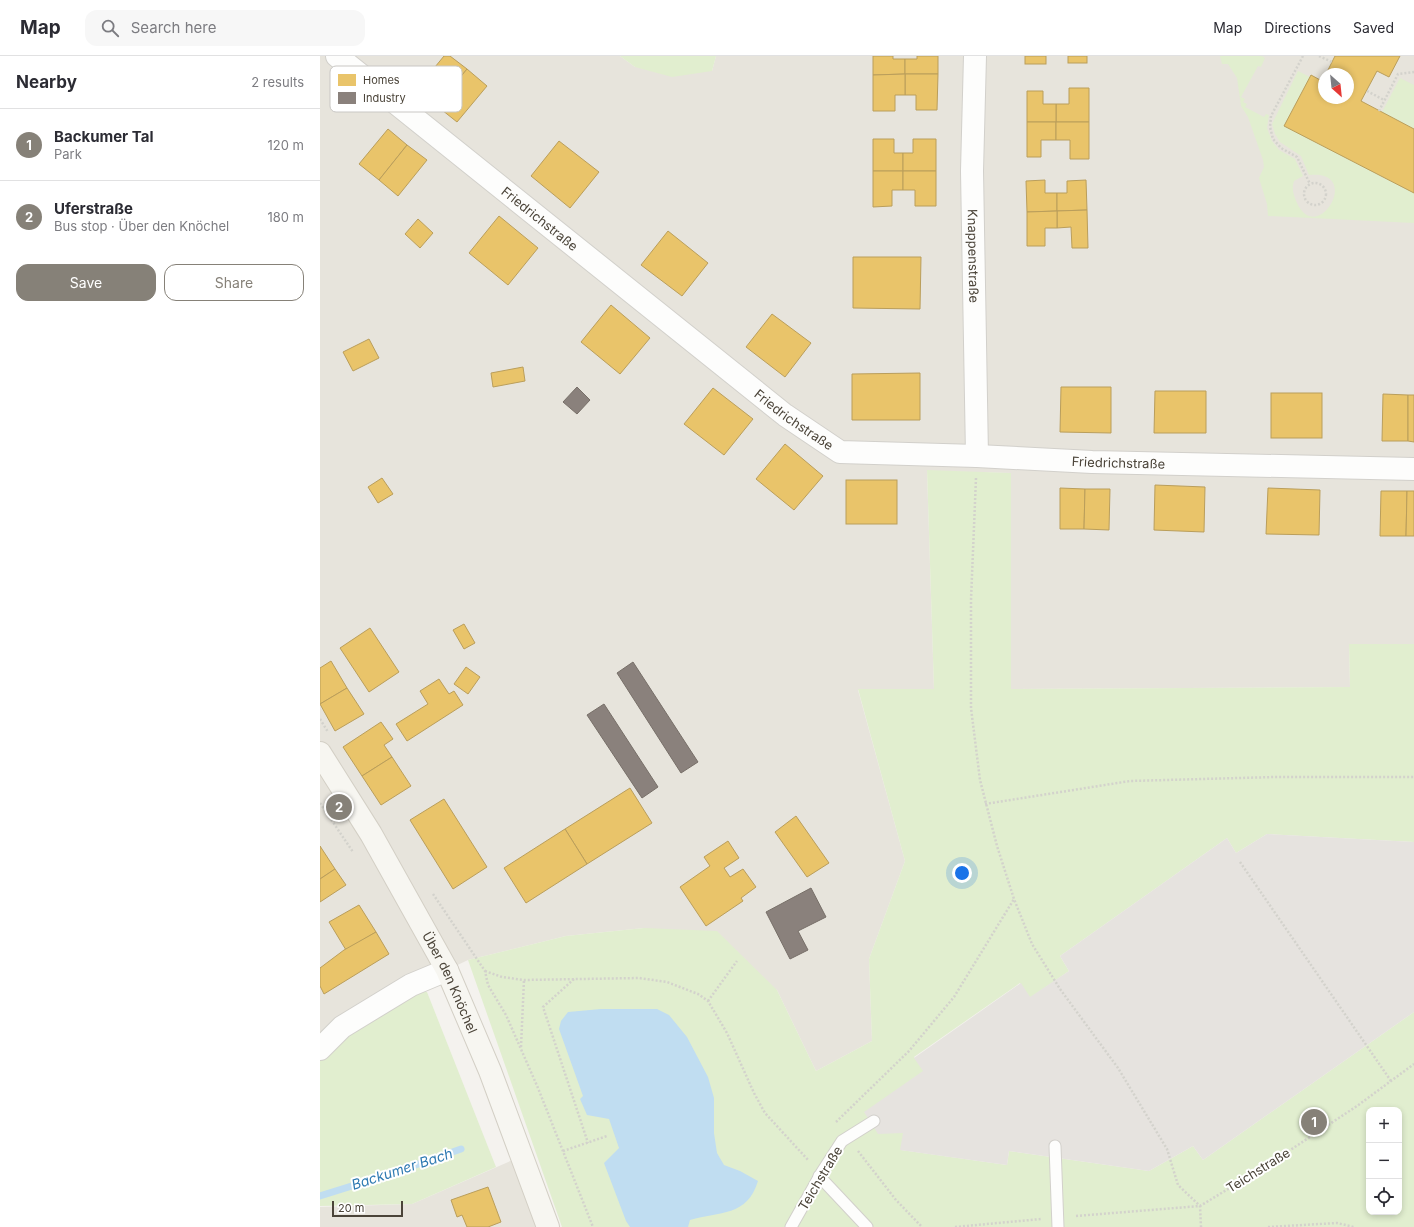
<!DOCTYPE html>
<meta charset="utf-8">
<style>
body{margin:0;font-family:Inter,sans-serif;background:#f7f7f7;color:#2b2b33}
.controls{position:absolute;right:12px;bottom:12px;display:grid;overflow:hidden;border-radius:8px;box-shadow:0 2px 6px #0003}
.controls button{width:36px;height:36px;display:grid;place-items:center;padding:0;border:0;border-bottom:1px solid #e1e1e2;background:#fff;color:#2b2b33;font:20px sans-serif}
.compass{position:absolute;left:998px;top:12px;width:36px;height:36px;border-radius:50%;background:#fff;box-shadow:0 2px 6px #0003;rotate:153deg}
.scale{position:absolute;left:12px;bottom:10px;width:71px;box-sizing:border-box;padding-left:4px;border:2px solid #4b4439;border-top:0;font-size:11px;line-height:14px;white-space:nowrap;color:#4b4439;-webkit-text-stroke:3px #fff;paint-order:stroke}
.you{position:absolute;left:642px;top:817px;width:14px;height:14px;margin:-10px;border:3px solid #fff;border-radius:50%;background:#1a73e8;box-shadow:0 0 0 6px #1a73e833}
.badge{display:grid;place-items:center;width:26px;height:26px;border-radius:50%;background:#868178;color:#fff;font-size:13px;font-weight:700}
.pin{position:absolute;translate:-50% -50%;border:2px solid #fff;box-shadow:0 1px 4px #0006}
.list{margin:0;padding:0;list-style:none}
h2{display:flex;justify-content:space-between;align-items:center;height:52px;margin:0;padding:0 16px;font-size:17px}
h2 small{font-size:13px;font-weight:400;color:#7c7c81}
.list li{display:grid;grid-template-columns:26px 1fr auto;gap:12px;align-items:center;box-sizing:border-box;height:72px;padding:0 16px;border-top:1px solid #e1e1e2}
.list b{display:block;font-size:15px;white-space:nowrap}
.list p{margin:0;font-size:13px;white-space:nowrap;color:#7c7c81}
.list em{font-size:13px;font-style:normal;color:#7c7c81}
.actions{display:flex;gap:8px;padding:12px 16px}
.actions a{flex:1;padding:9px 0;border:1px solid #868178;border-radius:12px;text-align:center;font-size:14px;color:#868178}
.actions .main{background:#868178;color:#fff}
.icon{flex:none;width:22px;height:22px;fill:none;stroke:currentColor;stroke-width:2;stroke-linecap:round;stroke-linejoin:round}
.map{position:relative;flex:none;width:1094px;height:1171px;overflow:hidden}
header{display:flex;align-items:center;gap:24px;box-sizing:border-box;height:56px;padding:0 20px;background:#fff;border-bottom:1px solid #e1e1e2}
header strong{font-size:19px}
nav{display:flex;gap:22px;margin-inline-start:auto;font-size:14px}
.search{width:280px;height:36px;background:#f7f7f7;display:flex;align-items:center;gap:10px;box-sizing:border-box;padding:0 14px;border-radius:12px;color:#7c7c81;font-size:15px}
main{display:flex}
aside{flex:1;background:#fff}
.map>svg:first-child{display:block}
.residential{fill:#e7e4dc;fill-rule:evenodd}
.green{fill:#e1eecf;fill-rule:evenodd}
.parking{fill:#e6e3df}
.water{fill:#c0ddf1}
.homes{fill:#e9c46a;stroke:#ba9e5b}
.industry{fill:#8a817c;stroke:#776f68}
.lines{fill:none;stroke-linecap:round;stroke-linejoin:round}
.stream{stroke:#c0ddf1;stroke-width:7}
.service-casing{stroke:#d2d0cb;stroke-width:13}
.minor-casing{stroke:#d2d0cb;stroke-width:24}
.secondary-casing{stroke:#d3cfc5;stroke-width:24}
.path{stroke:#d3d2cc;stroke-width:2.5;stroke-dasharray:2 2;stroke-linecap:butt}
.service{stroke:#fdfdfc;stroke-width:11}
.minor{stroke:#fdfdfc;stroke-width:22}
.secondary{stroke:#f7f6f1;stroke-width:22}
.labels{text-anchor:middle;stroke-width:4;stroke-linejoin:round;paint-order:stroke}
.street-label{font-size:13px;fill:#4b4439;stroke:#fff}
.water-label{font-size:14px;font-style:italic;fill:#2e7ab2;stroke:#fff}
.key{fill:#fff;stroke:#c9c7c4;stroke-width:1}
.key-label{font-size:11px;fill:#4b4439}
</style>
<header>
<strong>Map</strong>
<div class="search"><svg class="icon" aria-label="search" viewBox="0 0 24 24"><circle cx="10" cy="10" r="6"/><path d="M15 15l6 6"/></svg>Search here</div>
<nav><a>Map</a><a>Directions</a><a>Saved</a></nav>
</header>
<main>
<aside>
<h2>Nearby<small>2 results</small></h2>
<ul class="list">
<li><span class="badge">1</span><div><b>Backumer Tal</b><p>Park</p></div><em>120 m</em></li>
<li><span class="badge">2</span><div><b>Uferstraße</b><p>Bus stop · Über den Knöchel</p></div><em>180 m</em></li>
</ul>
<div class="actions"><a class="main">Save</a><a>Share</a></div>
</aside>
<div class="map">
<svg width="1094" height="1171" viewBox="0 0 1094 1171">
<rect width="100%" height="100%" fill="#f4f2ee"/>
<g class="residential">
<path d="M0 0H300L315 11 392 15 396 0H1094V588H1029L1030 631 690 633 691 417 607 415 614 633 538 634 585 805 549 903 552 985 496 1015 457 934 324 872 246 880 148 904 127 914 0 993ZM1004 18H1028V42H1004Z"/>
<polygon points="202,1100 228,1171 0,1171 0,1151 92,1148"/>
</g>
<g class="green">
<polygon points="300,0 396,0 392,15 352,21 315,11"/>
<path d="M900 0H942L945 2 941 11 938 10 921 41 925 43 923 46 927 48 925 51 944 61 946 58 949 59 947 72 952 85 959 94 975 103 983 120 974 125C971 133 974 141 978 149 999 189 1043 113 989 119L981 100 960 86 955 78 952 68 978 15 990 21 964 70 1094 137V167L948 160 947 148 939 122 944 111 943 104 928 61 921 50 917 22 908 8H902Z"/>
<polygon points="1080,22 1094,29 1094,73 1062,56"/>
<path d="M607 414 691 417V633L1030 631 1029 588H1094V786L947 778 916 797 907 782 740 900 749 915 710 942 700 927 594 1001 604 1015 584 1077 581 1094 687 1109 689 1095 829 1115 873 1090 883 1104 1094 956V1171H242L148 904 246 880 324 872 397 875 457 934 496 1015 552 985 549 903 585 805 538 633H614ZM1049 1054H1079V1156H1049Z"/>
<polygon points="100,935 107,936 176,1111 92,1148 0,1150 0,1005 41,967"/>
</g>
<polygon class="parking" points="947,778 1094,786 1094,956 883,1104 873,1090 829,1115 689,1095 687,1109 580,1094 583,1077 558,1078 544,1056 603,1015 594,1002 701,927 710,941 749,915 740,900 907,782 916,797"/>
<path class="water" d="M281 953H337L349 959 367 981 388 1021 394 1042V1077L397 1097 404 1109 420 1115 438 1125C427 1161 400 1155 370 1164L368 1171H310L306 1165 284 1107 299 1092 289 1063 267 1059 260 1043 263 1040 239 973 241 965 248 956Z"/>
<g class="homes">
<polygon points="124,0 130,0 147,13 117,50 97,33"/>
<polygon points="553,0 573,0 573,3 585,3 585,18 553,19"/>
<polygon points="597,0 618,0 618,18 585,18 585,3 597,3"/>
<rect x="705" y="0" width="21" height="8"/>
<rect x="748" y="0" width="19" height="7"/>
<polygon points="1015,0 1080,0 1069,21 1057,15 1041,45 1094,73 1094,137 964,70 991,19 1002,25 1004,21 1004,42 1028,42 1028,18 1006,18"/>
<polygon points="147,13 167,30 137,66 117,50"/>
<polygon points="585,18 618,18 617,54 596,54 596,39 585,39"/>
<polygon points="585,18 585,39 575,39 575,55 553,55 553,19"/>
<polygon points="749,32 769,32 769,66 736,66 736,48 749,48"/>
<polygon points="707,35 723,35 723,48 736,48 736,66 707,66"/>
<polygon points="707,66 736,66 736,84 721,84 721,101 707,101"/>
<polygon points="736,66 769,66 769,103 750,103 750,84 736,84"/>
<polygon points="68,73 87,89 59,124 39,108"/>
<polygon points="553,83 574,83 574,97 583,97 583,115 553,115"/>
<polygon points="593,83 616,83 616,115 583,115 583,97 593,97"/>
<polygon points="239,85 279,116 250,152 211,120"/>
<polygon points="87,89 107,104 78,140 59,124"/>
<polygon points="553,115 583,115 583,134 572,134 572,150 553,151"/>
<polygon points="583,115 616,115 616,150 595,150 595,134 583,134"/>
<polygon points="725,124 725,137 737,137 737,155 707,156 706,125"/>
<polygon points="766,124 767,154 737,155 737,137 747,137 747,125"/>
<polygon points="767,154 768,192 752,192 751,171 737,172 737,155"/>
<polygon points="737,155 737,172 725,172 725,190 707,190 707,156"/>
<polygon points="179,160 218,192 188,229 149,197"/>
<polygon points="98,163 113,177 100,192 85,178"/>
<polygon points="348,175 388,207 362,240 321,209"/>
<polygon points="533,201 601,201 600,253 533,252"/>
<polygon points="291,249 330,282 300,318 261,286"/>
<polygon points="452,258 491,287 465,321 426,291"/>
<polygon points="49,283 59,302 33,315 23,296"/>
<polygon points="203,311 205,325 173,331 171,317"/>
<polygon points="600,317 600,364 532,364 532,318"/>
<polygon points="741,331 791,331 791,377 740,376"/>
<polygon points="393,332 433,363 404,399 364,368"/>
<polygon points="835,335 886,335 886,377 834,377"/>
<rect x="951" y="337" width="51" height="45"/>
<polygon points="1063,338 1088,339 1088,385 1062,385"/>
<polygon points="1088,339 1094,339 1094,386 1088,385"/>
<polygon points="465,388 503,420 474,454 436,423"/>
<polygon points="62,422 73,438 58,447 48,431"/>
<rect x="526" y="424" width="51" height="44"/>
<polygon points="835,429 885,431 884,476 834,474"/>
<polygon points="740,432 765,433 764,473 740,473"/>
<polygon points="948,432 1000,434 999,479 946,478"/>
<polygon points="765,433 790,433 789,474 764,473"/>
<polygon points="1061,435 1087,435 1086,480 1060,480"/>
<polygon points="1087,435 1094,435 1094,480 1086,480"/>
<polygon points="144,568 155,587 144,593 133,574"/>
<polygon points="50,572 79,616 49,636 20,592"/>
<polygon points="11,605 27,632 0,648 0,612"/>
<polygon points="146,611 160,621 148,638 134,628"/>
<polygon points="119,623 129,638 134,635 143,649 87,685 76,668 108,648 100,635"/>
<polygon points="27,632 44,658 15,675 0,648"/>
<polygon points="61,666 73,683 64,689 72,701 42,720 23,691"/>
<polygon points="72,701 91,730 61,749 42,720"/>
<polygon points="310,732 332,767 267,808 245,773"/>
<polygon points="124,743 167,811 133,833 90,764"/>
<polygon points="476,760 509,807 487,821 455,776"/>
<polygon points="245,773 267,808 206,847 184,812"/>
<polygon points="408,785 419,802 404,812 410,821 423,813 436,831 421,842 423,845 386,870 360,831 390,810 384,801"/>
<polygon points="0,790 15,813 0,823"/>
<polygon points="15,813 26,829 0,846 0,823"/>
<polygon points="39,849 56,876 26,894 9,866"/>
<polygon points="56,876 69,898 4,938 0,930 0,912 24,894"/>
<polygon points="168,1131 181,1166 168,1171 147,1171 142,1159 137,1161 131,1144"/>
</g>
<g class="industry">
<polygon points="257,331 270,344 257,358 243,346"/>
<polygon points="313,606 378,706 361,717 297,617"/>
<polygon points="284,648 338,731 322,742 267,659"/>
<polygon points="491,832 506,861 478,875 488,894 470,903 446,856"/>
</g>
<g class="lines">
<polyline class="stream" points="0,1140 67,1119 141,1093"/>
<g class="service-casing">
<g id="service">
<polyline points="735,1090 738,1171"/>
<polyline points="499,1120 547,1171"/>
<polyline points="471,1171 502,1116 522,1085 554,1065"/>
</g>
</g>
<g class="minor-casing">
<g id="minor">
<path id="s1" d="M17 0 465 359 520 396 657 400 772 406 1094 413"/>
<path id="s2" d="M655 0 652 115 657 400"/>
<polyline points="0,993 22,971 91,929 127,914"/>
</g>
</g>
<g class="secondary-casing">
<g id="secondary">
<path id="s3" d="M0 697 51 778 127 914 170 1015 228 1171"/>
</g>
</g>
<g class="path">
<polyline points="983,0 951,60 950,71 953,83 961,92 977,101 990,128"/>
<polyline points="999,0 1012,6"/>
<polyline points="1047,35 1064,44"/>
<polyline points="1059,55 1078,18 1094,16"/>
<circle cx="995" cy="138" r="11"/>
<polyline points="656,422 651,544 651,652 660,724 677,790 694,843 712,888 740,933 798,1012 847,1093 858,1129 880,1150 881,1171"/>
<polyline points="0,663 8,676"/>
<polyline points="0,747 33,796"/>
<polyline points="665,748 810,725 955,721 1094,721"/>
<polyline points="920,806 1071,1025"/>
<polyline points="113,838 165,915 168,929 186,959 218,1032 273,1171"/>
<polyline points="165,915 182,921 204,924 319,922 347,926 378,938 388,945 407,977 434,1037 445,1057 489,1105"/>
<polyline points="254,923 223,951 268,1087"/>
<polyline points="388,945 417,905"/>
<polyline points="201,991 204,924"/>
<polyline points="516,1066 589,995 634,941 694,843"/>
<polyline points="243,1095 287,1080"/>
<polyline points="538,1095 576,1144 602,1171"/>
<polyline points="756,1160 880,1150 946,1110 1037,1050 1094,1008"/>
<polyline points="635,1171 721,1163"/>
<polyline points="948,1171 1017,1167 1034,1171"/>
</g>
<use href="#service" class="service"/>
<use href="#minor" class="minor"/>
<use href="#secondary" class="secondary"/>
</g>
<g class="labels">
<g class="street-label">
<text dy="5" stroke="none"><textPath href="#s1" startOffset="260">Friedrichstraße</textPath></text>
<text dy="5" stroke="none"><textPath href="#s2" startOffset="200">Knappenstraße</textPath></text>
<text dy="5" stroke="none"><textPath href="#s1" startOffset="584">Friedrichstraße</textPath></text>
<text dy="5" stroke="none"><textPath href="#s1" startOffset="919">Friedrichstraße</textPath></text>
<text dy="5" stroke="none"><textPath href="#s3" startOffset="264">Über den Knöchel</textPath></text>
<text transform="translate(938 1114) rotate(-32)" y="5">Teichstraße</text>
<text transform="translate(500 1122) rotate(-59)" y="5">Teichstraße</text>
</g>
<g class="water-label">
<text transform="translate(82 1113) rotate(-18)" y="5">Backumer Bach</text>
</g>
</g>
<rect x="10" y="10" width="132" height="46" rx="6" class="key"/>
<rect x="18" y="18" width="18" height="12" fill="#e9c46a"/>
<rect x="18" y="36" width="18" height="12" fill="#8a817c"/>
<g class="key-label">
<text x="43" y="28">Homes</text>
<text x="43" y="46">Industry</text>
</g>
</svg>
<div class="controls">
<button>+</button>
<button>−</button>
<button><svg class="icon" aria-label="locate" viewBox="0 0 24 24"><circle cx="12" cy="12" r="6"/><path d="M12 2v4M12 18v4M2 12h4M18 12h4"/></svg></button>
</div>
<svg class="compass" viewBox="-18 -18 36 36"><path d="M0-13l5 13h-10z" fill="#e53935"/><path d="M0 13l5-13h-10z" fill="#7c7c81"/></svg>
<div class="scale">20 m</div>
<div class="you"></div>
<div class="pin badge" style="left:994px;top:1066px">1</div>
<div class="pin badge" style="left:19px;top:751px">2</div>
</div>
</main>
